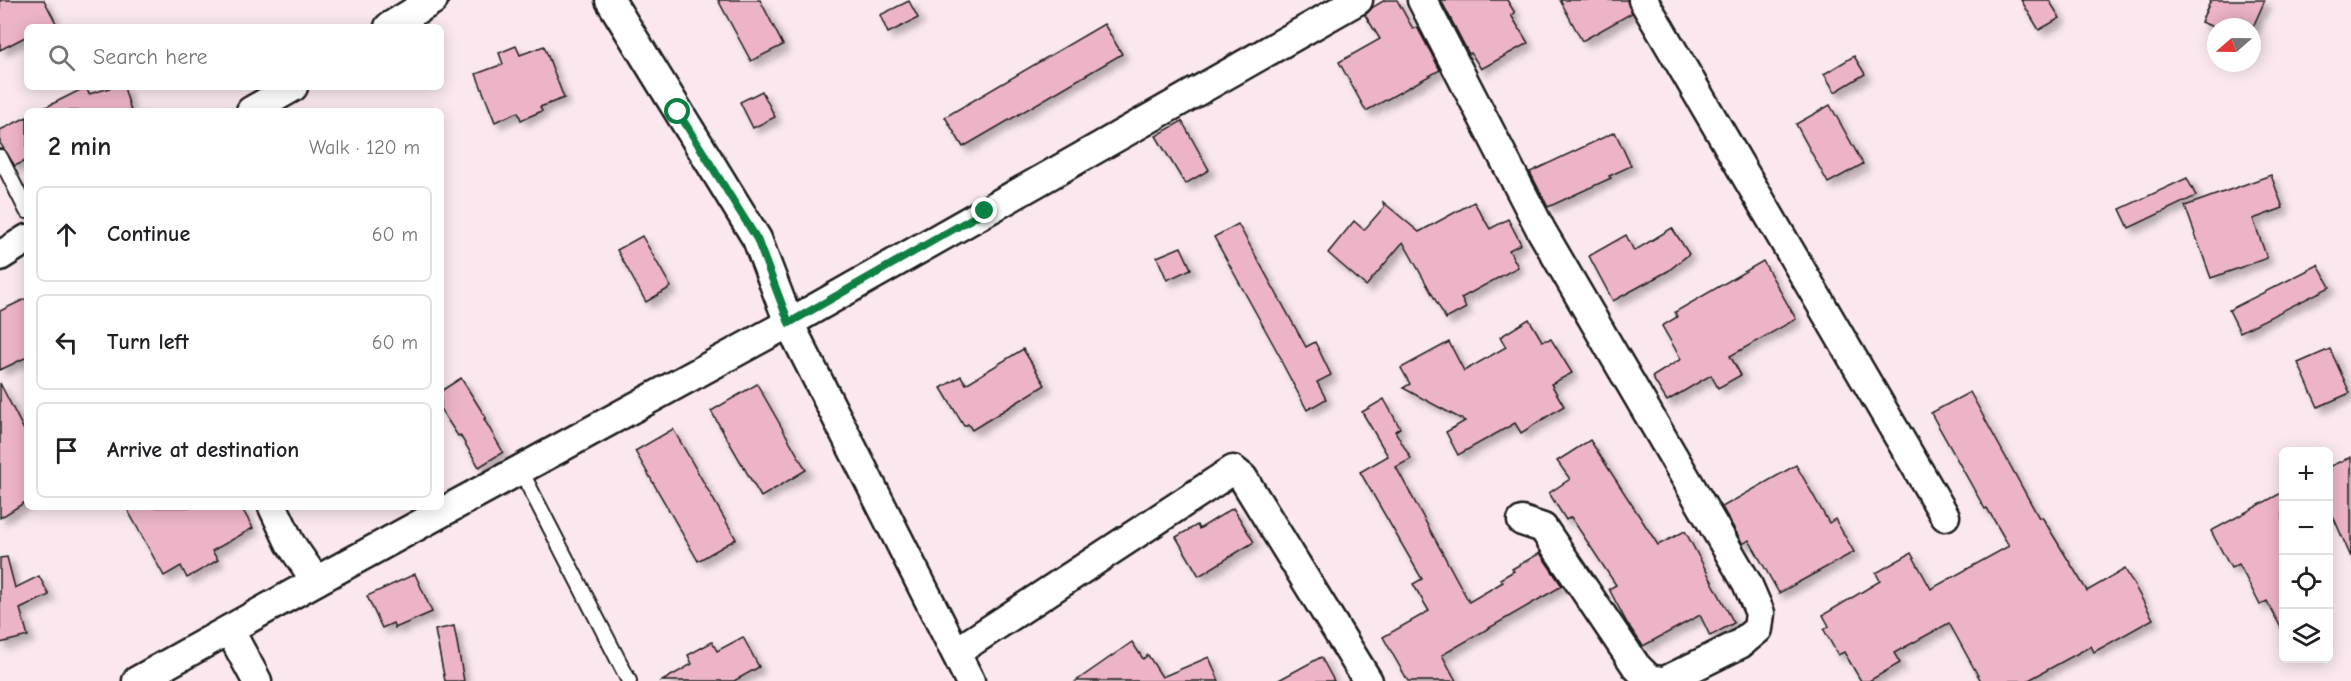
<!DOCTYPE html>
<meta charset="utf-8">
<style>
body{margin:0;font-family:"Comic Neue",sans-serif;background:#f6f6f6;color:#202124}
.controls{position:absolute;right:18px;bottom:18px;display:grid;overflow:hidden;border-radius:9px;box-shadow:0 3px 15px #0003}
.controls button{width:54px;height:54px;display:grid;place-items:center;padding:0;border:0;border-bottom:2px solid #e0e0e0;background:#fff;color:#202124;font:30px sans-serif}
.compass{position:absolute;left:2207px;top:18px;width:54px;height:54px;border-radius:50%;background:#fff;box-shadow:0 3px 15px #0003;rotate:250deg}
.stop{position:absolute;width:18px;height:18px;margin:-14px;border:4px solid #0b8043;border-radius:50%;background:#fff}
.stop.end{background:#0b8043;border-color:#fff;box-shadow:0 2px 6px #0008}
.list{margin:0;padding:0;list-style:none}
h2{display:flex;justify-content:space-between;align-items:center;height:78px;margin:0;padding:0 24px;font-size:26px}
h2 small{font-size:20px;font-weight:400;color:#757577}
.list li{display:grid;grid-template-columns:39px 1fr auto;gap:18px;align-items:center;box-sizing:border-box;height:96px;margin:0 12px 12px;padding:0 12px;border:2px solid #e0e0e0;border-radius:9px}
.list b{display:block;font-size:22px;white-space:nowrap}
.list em{font-size:20px;font-style:normal;color:#757577}
.icon{flex:none;width:33px;height:33px;fill:none;stroke:currentColor;stroke-width:2;stroke-linecap:round;stroke-linejoin:round}
.map{position:relative;flex:none;width:2351px;height:681px;overflow:hidden}
.search{position:absolute;background:#fff;box-shadow:0 3px 15px #0003;left:24px;top:24px;width:420px;height:66px;display:flex;align-items:center;gap:15px;box-sizing:border-box;padding:0 21px;border-radius:9px;color:#757577;font-size:22px}
.panel{position:absolute;background:#fff;box-shadow:0 3px 15px #0003;left:24px;top:108px;width:420px;height:402px;border-radius:9px}
.map>svg:first-child{display:block}
.building{fill:#edb4c8;stroke:#1c1c1c;stroke-width:1.5;filter:url(#shadow)}
.lines{fill:none;stroke-linecap:round;stroke-linejoin:round}
.service-casing{stroke:#1c1c1c;stroke-width:18}
.minor-casing{stroke:#1c1c1c;stroke-width:33}
.service{stroke:#fff;stroke-width:14}
.minor{stroke:#fff;stroke-width:28}
.route{stroke:#0b8043;stroke-width:8}
</style>
<div class="map">
<svg width="2351" height="681" viewBox="0 0 2351 681">
<defs>
<filter id="shadow"><feDropShadow dx="5.5" dy="5.5" stdDeviation="3" flood-color="#0004"/></filter>
</defs>
<rect width="100%" height="100%" fill="#fae8ee"/>
<filter id="ink" filterUnits="userSpaceOnUse"><feTurbulence type="fractalNoise" baseFrequency=".0167" numOctaves="2"/><feDisplacementMap in="SourceGraphic" scale="12" xChannelSelector="R" yChannelSelector="G"/><feConvolveMatrix kernelMatrix="1 2 1 2 8 2 1 2 1" color-interpolation-filters="sRGB"/></filter>
<g filter="url(#ink)">
<g class="building">
<polygon points="0,0 44,0 58,27 27,27 27,36 0,50"/>
<polygon points="718,0 760,0 783,45 751,61"/>
<polygon points="1385,0 1397,0 1413,29 1417,27 1440,70 1366,111 1339,62 1380,39 1365,15 1373,7"/>
<polygon points="1441,0 1507,0 1515,13 1511,15 1528,43 1481,69 1471,53 1469,54"/>
<polygon points="1560,0 1627,0 1632,13 1582,41"/>
<polygon points="2021,0 2049,0 2060,18 2039,30"/>
<polygon points="2211,0 2265,0 2252,29 2252,27 2216,28 2201,22"/>
<polygon points="909,1 918,18 888,33 880,15"/>
<polygon points="1104,24 1122,54 963,147 945,117"/>
<polygon points="516,46 520,55 544,46 564,98 540,107 542,111 521,120 518,112 495,122 476,74 503,64 499,53"/>
<polygon points="1854,56 1865,74 1835,92 1824,74"/>
<polygon points="86,87 89,94 113,87 124,87 131,111 38,111"/>
<polygon points="762,91 775,117 753,128 740,102"/>
<polygon points="1830,105 1863,164 1828,183 1796,124"/>
<polygon points="27,117 27,160 15,166 0,143 0,130"/>
<polygon points="1182,121 1209,170 1185,184 1156,136"/>
<polygon points="1615,132 1631,166 1609,176 1611,178 1548,207 1530,172"/>
<polygon points="2271,175 2283,208 2253,219 2267,258 2211,278 2185,206"/>
<polygon points="2187,178 2196,196 2129,228 2120,209"/>
<polygon points="1383,202 1419,232 1474,202 1490,229 1508,219 1521,244 1509,250 1518,267 1461,298 1466,308 1446,319 1403,242 1366,286 1328,253 1354,221 1364,230 1384,207"/>
<polygon points="1238,224 1306,347 1315,342 1331,375 1317,382 1326,399 1307,410 1281,361 1282,360 1214,237"/>
<polygon points="1672,228 1689,254 1668,271 1613,301 1589,256 1626,235 1634,251"/>
<polygon points="642,236 671,287 646,302 617,250"/>
<polygon points="1181,247 1191,269 1167,280 1157,257"/>
<polygon points="1763,261 1796,319 1730,356 1741,375 1718,388 1711,375 1667,401 1652,377 1681,359 1662,326 1677,317 1675,312"/>
<polygon points="2318,265 2330,287 2240,332 2229,310"/>
<polygon points="27,298 27,357 0,370 0,311"/>
<polygon points="1529,319 1542,341 1551,339 1572,373 1551,384 1564,406 1521,433 1515,423 1458,455 1446,432 1465,421 1403,388 1410,384 1401,368 1449,342 1464,371 1506,347 1500,337"/>
<polygon points="1023,349 1045,385 972,430 968,424 964,426 941,388 961,376 966,384"/>
<polygon points="2330,349 2350,393 2318,407 2298,363"/>
<polygon points="461,378 486,418 484,419 503,452 479,467 460,435 458,436 441,410 441,391"/>
<polygon points="0,383 27,436 27,501 0,518"/>
<polygon points="757,384 806,470 761,497 711,411"/>
<polygon points="1970,392 2039,518 2042,517 2087,591 2125,569 2153,619 2094,652 2091,646 2027,681 1981,681 1949,623 1894,653 1900,663 1869,681 1861,681 1844,652 1838,655 1824,630 1829,626 1823,615 1880,581 1876,573 1911,553 1931,589 2009,546 1987,508 1985,509 1931,413"/>
<polygon points="1384,399 1400,428 1395,431 1411,459 1396,467 1469,602 1503,582 1500,579 1514,571 1512,569 1540,553 1562,586 1442,655 1456,681 1408,681 1383,637 1429,611 1413,584 1422,579 1360,472 1388,456 1362,412"/>
<polygon points="673,429 736,539 698,561 635,451"/>
<polygon points="1590,440 1658,545 1685,531 1734,623 1710,636 1700,615 1643,646 1627,623 1609,589 1616,585 1571,517 1566,520 1549,493 1570,479 1557,461"/>
<polygon points="2351,457 2351,557 2328,505 2328,467"/>
<polygon points="1796,465 1829,523 1835,519 1854,552 1779,593 1749,540 1743,544 1722,507"/>
<polygon points="2283,492 2283,632 2267,601 2260,605 2239,564 2231,568 2211,531"/>
<polygon points="126,507 241,507 253,528 212,551 218,560 187,578 181,566 164,576"/>
<polygon points="1233,508 1254,542 1199,576 1176,537 1197,525 1199,529"/>
<polygon points="7,557 15,588 39,576 49,595 20,609 28,636 0,643 0,558"/>
<polygon points="415,574 432,612 395,628 393,623 382,628 367,596"/>
<polygon points="454,626 464,681 445,681 435,630"/>
<polygon points="743,637 759,667 734,681 662,681 692,664 688,655 712,642 717,651"/>
<polygon points="1132,642 1143,659 1148,655 1162,677 1209,657 1219,681 1076,681"/>
<polygon points="1321,657 1334,681 1277,681"/>
</g>
<g class="lines">
<g class="service-casing">
<g id="service">
<polyline points="0,157 27,211"/>
<polyline points="521,471 629,681"/>
</g>
</g>
<g class="minor-casing">
<g id="minor">
<polyline points="610,0 757,239 789,323 970,681"/>
<polyline points="1422,0 1541,230 1747,583 1760,613 1758,629 1740,644 1665,681"/>
<polyline points="1643,0 1945,516"/>
<polyline points="389,27 433,0"/>
<polyline points="251,111 293,87"/>
<polyline points="0,256 27,239"/>
<polyline points="273,507 290,543 316,581"/>
<polyline points="1522,521 1543,528 1636,666 1649,679 1661,681"/>
<polyline points="230,631 257,681"/>
<polyline points="956,652 1233,470 1243,478 1368,681"/>
<polyline points="137,681 316,581 789,323 1358,0"/>
</g>
</g>
<use href="#service" class="service"/>
<use href="#minor" class="minor"/>
</g>
</g>
<g class="lines" filter="url(#ink)">
<polyline class="route" points="678,112 757,239 789,323 985,211"/>
</g>
</svg>
<div class="controls">
<button>+</button>
<button>−</button>
<button><svg class="icon" aria-label="locate" viewBox="0 0 24 24"><circle cx="12" cy="12" r="6"/><path d="M12 2v4M12 18v4M2 12h4M18 12h4"/></svg></button>
<button><svg class="icon" aria-label="layers" viewBox="0 0 24 24"><path d="M12 4l9 5-9 5-9-5zM3 14l9 5 9-5"/></svg></button>
</div>
<svg class="compass" viewBox="-18 -18 36 36"><path d="M0-13l5 13h-10z" fill="#e53935"/><path d="M0 13l5-13h-10z" fill="#757577"/></svg>
<div class="stop" style="left:678px;top:112px"></div>
<div class="stop end" style="left:985px;top:211px"></div>
<div class="search"><svg class="icon" aria-label="search" viewBox="0 0 24 24"><circle cx="10" cy="10" r="6"/><path d="M15 15l6 6"/></svg>Search here</div>
<section class="panel">
<h2>2 min<small>Walk · 120 m</small></h2>
<ul class="list">
<li><svg class="icon" aria-label="ahead" viewBox="0 0 24 24"><path d="M12 20V5M6 11l6-6 6 6"/></svg><div><b>Continue</b></div><em>60 m</em></li>
<li><svg class="icon" aria-label="left" viewBox="0 0 24 24"><path d="M17 20v-9H6M10 6l-5 5 5 5"/></svg><div><b>Turn left</b></div><em>60 m</em></li>
<li><svg class="icon" aria-label="arrive" viewBox="0 0 24 24"><path d="M6 21V4h12l-3 4 3 4H6"/></svg><div><b>Arrive at destination</b></div></li>
</ul>
</section>
</div>
